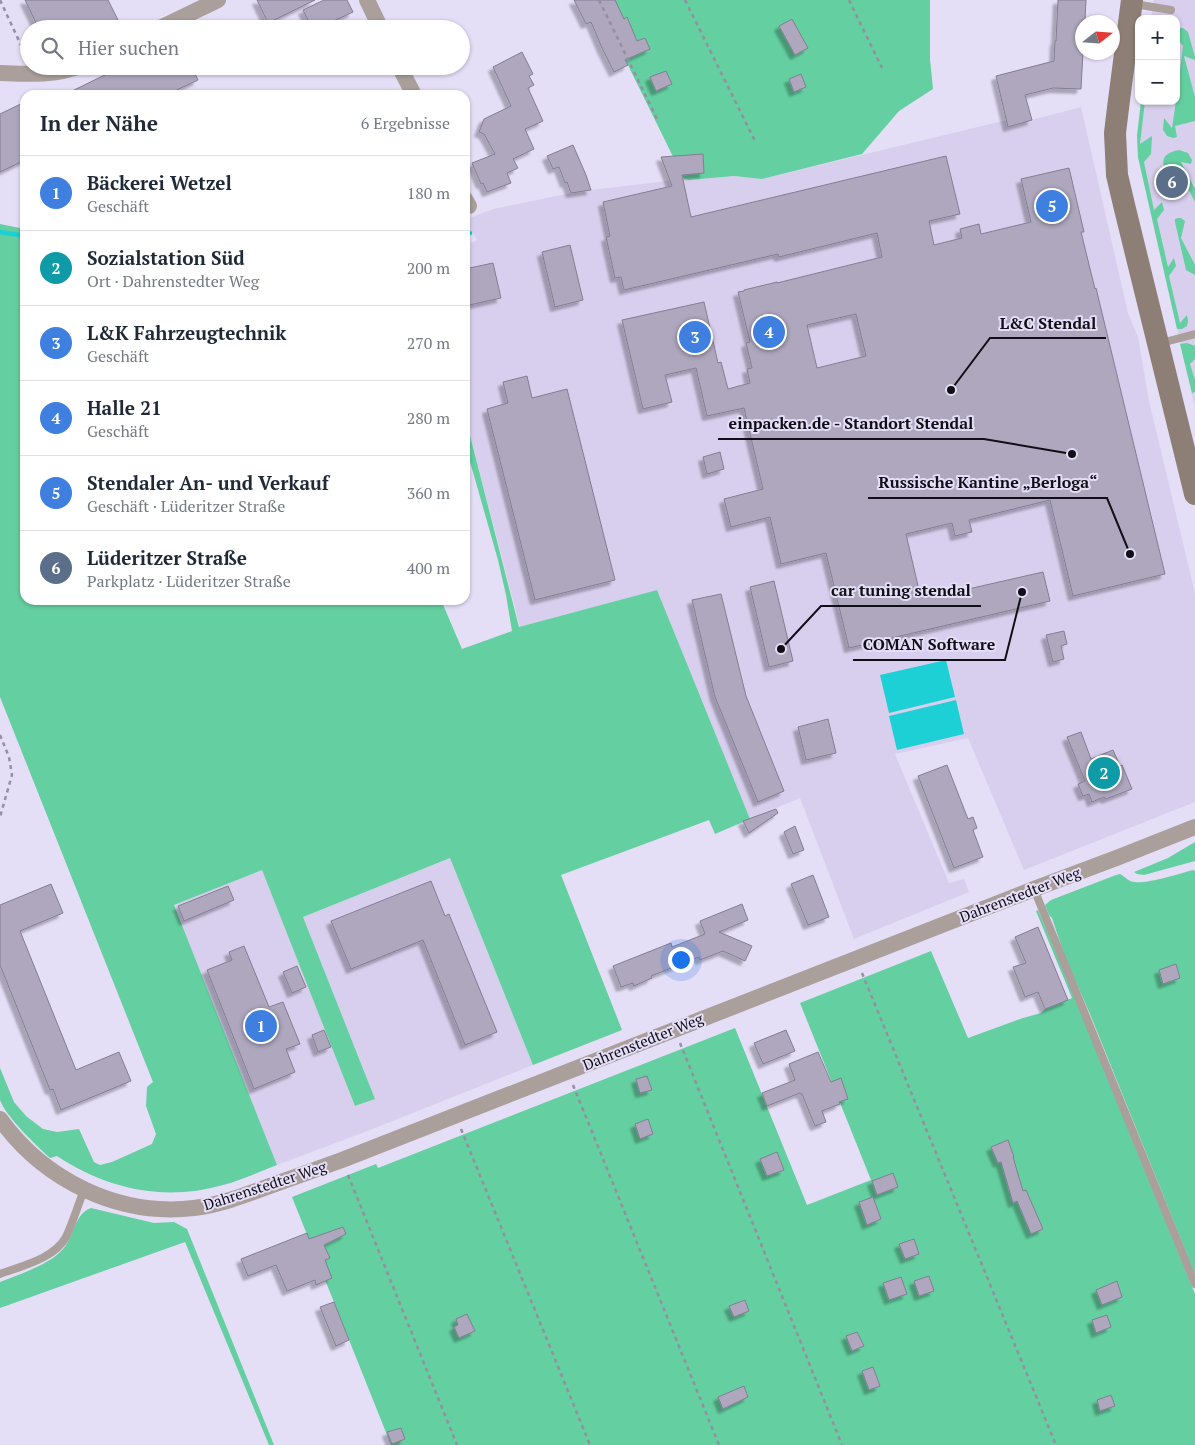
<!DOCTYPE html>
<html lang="de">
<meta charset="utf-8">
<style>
body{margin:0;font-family:"PT Serif",serif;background:#f6f6f7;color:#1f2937}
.controls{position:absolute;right:15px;top:15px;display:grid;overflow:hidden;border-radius:10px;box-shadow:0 1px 4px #0004}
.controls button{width:45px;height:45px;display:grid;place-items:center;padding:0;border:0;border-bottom:1px solid #e0e1e3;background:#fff;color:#1f2937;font:25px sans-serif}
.compass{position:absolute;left:1075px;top:15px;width:45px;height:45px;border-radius:50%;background:#fff;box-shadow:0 1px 4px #0004;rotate:73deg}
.you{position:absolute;left:680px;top:959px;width:18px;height:18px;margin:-12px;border:4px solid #fff;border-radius:50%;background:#1a73e8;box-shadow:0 0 0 8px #1a73e833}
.badge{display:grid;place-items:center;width:32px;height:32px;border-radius:50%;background:#658b13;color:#fff;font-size:16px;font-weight:700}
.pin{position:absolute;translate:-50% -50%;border:2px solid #fff;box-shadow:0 1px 5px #0006}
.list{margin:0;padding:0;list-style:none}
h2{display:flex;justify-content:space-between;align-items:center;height:65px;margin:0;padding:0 20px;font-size:21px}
h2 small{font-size:16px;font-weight:400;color:#747a83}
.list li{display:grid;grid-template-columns:32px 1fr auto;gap:15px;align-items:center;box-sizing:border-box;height:75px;padding:0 20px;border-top:1px solid #e0e1e3}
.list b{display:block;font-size:19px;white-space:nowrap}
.list p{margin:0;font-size:16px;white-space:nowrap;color:#747a83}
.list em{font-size:16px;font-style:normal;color:#747a83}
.icon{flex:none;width:28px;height:28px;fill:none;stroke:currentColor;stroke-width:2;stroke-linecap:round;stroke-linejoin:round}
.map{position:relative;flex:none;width:1195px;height:1445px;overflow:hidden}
.search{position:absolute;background:#fff;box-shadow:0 1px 4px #0004;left:20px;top:20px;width:450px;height:55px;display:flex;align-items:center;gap:12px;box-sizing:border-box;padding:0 18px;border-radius:28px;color:#747a83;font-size:19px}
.panel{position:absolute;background:#fff;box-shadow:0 1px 4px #0004;left:20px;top:90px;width:450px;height:515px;border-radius:15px}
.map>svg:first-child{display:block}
.built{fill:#d8cfee}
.green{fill:#64cfa0}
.water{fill:#1cd0d6}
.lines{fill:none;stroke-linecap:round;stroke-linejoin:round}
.stream{stroke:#1cd0d6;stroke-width:4.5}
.building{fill:#aea7be;stroke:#847d93;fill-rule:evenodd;filter:url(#shadow)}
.path{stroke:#948fa1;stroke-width:2.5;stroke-dasharray:4 4;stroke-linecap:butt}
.lane{stroke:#aa9f9a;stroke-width:8}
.street{stroke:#aa9f9a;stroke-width:16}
.secondary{stroke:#8e7f76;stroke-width:22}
.labels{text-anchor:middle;stroke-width:4;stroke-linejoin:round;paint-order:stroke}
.street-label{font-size:15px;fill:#100e16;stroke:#e5def7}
.leader{fill:none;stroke:#100e16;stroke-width:2}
.callout-dot{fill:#100e16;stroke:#e5def7;stroke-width:2}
.callout-label{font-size:16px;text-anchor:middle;font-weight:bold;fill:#100e16;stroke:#e5def7;stroke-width:4;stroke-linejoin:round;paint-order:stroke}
</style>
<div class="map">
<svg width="1195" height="1445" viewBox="0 0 1195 1445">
<defs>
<filter id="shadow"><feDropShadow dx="-4.5" dy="4.5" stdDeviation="1" flood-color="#0004"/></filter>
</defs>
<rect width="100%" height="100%" fill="#e5def7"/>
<g class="built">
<polygon points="1154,0 1195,0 1195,408 1138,157 1137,136 1141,101 1176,101 1176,19 1151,19"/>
<polygon points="1081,107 1128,313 1138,337 1149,401 1195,593 1195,802 1024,870 968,738 895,754 949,883 964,879 969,892 854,939 800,798 750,819 657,590 520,627 465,416 465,246 477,240 465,220 493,209 571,193 591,190 684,179 689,180 734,176 762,179 1007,120 1009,126"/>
<polygon points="450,858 533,1065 370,1130 277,1165 174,905 262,870 356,1106 375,1099 303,917"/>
</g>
<g class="green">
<polygon points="596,0 930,0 930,59 933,89 899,111 862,154 762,179 734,176 689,180 684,179"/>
<polygon points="1180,28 1183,28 1188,32 1195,57 1195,60 1184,56 1195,97 1195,121 1175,126 1177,137 1173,138 1167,136 1163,130 1164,118 1172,128 1178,87 1176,85 1176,76 1179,79 1183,46 1176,37 1176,29"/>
<polygon points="1141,101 1145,101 1140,144 1152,136 1151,154 1144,162 1154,210 1162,202 1164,210 1157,219 1168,267 1174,258 1176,266 1169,276 1180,323 1187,315 1188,321 1187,326 1182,329 1177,329 1138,157 1137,136"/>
<path d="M1179 150 1188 153 1192 160 1191 164 1181 162 1195 189V202L1179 171 1164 166C1161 155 1170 152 1179 150Z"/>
<polygon points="1178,218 1181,218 1185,221 1181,238 1195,265 1195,275 1186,270 1175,222 1175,219"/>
<path d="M0 224 25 229V600H441L462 649 512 631 506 595 498 560 465 444V416L519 627 657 590 750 819 715 834 709 820 561 875 622 1030 533 1065 450 858 303 917 375 1099 355 1106 262 870 174 905 277 1165C259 1172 241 1180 223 1185 164 1202 107 1189 57 1156L50 1158C37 1146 6 1117 0 1100 0 1093 0 1077 0 1068L14 1102 26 1116 43 1129 57 1132 79 1129 94 1162 100 1165 112 1162 152 1144 156 1134 146 1106 147 1087 153 1082 0 697Z"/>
<polygon points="1187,343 1195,346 1195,359 1190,364 1195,380 1195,392 1192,393 1180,344"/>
<polygon points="1195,842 1195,861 1144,875 1137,874 1134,872 1168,858"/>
<path d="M1193 870 1195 871V1274L1090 1014 1065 957 1052 918 1049 915 1045 905 1051 900 1116 875 1120 874C1126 877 1127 881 1134 882 1148 884 1178 874 1193 870Z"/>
<polygon points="1038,910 1074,995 1195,1294 1195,1445 391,1445 292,1197 376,1164 378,1168 735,1028 807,1205 871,1180 800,1003 931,951 968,1038 1023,1018 1041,1013 1045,1009 1072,998 1036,911"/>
<path d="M91 1208 154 1223 174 1222 187 1229 274 1445H269L185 1242 0 1308V1282C18 1275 51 1264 63 1249 74 1237 74 1214 91 1208Z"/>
</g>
<g class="water">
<polygon points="946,660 955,697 889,713 880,675"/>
<polygon points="956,700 964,734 897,750 889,716"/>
</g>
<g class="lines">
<g class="stream">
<polyline points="0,232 25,236"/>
<polyline points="465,235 470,233"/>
</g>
</g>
<g class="building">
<polygon points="25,0 108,0 118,20 100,29 39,29"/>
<polygon points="257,0 315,0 268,23"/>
<polygon points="324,0 347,0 353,12 325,25 327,29 312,29 303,10"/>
<polygon points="574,0 615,0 624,19 627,17 637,41 645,38 650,49 625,60 628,65 614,72 602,48 591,22 586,24"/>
<polygon points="1058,0 1086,0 1085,20 1082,20 1083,52 1081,89 1053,88 1025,95 1032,120 1008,127 996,76 1054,61 1055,41 1056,41"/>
<polygon points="792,19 808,48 795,55 779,26"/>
<polygon points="522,52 533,74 529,76 534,85 528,88 543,121 525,129 534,149 513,159 518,168 507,173 511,183 487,192 483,183 481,184 472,163 495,154 484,134 479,132 484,119 511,106 493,67"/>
<polygon points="123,66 191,66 198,80 166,95 64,95"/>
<polygon points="666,71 672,84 656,91 650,77"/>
<polygon points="801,74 806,87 794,92 789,79"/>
<polygon points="25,102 25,160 0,172 0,114"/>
<polygon points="573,145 586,175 591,190 571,193 567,182 565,183 559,167 553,169 547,156"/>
<path d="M703 154 704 173 682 175 691 217 946 156 960 214 929 221 934 245 962 238 960 229 979 224 981 234 1031 222 1021 179 1069 168 1084 232H1081L1095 289 1096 288 1165 574 1073 596 1050 500 969 520 972 532 955 536 952 523 906 534 919 590 931 587 933 597 1043 572 1050 601 849 648 826 553 781 564 770 517 731 527 724 499 763 489 744 408 707 416 696 368 665 375 672 402 643 409 622 320 704 302 718 363 721 362 728 389 750 383 747 369 752 368 746 343 750 342 738 292 744 291V290L777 282V283L882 257 877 233 779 257 778 254 624 290 621 277 615 278 606 237 610 236 603 202 672 186 661 157ZM856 314 866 356 817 368 807 325Z"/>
<polygon points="570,245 583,300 555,307 542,252"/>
<polygon points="493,263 501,298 465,306 465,269"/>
<polygon points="527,376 532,398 567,389 615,580 535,600 487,409 508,403 503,382"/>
<polygon points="720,452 724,469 707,474 703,457"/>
<polygon points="774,581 793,661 769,667 750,587"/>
<polygon points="721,594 746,696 784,791 758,802 715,697 692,600"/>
<polygon points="1064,631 1067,644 1061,646 1064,659 1053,662 1046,635"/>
<polygon points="828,719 836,753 806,760 798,727"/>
<polygon points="1081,732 1091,759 1113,750 1120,766 1122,765 1132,789 1106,799 1104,797 1092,802 1089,794 1083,796 1078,784 1085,781 1067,737"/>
<polygon points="947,765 968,819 973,817 977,828 973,830 983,857 954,868 918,776"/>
<polygon points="776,809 778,813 749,833 743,821"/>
<polygon points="795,826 804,850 793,854 784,832"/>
<polygon points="813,875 829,917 808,925 791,884"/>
<polygon points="431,881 445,916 449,914 497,1032 465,1045 423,940 351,969 331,921"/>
<polygon points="51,884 63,913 20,931 76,1070 119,1052 131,1081 61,1110 53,1089 50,1090 0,965 0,905"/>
<polygon points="228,886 234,900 184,921 178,906"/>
<polygon points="742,904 748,920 719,932 752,946 745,961 723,951 700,960 699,957 651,976 652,978 634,986 633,983 621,987 613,966 671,943 672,947 705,934 700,921"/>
<polygon points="1038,927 1068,1000 1045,1009 1038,992 1025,997 1013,967 1026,963 1015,937"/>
<polygon points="244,946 269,1007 283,1002 300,1044 286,1049 295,1072 254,1089 207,970 232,960 229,952"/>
<polygon points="1176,964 1180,978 1163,984 1159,970"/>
<polygon points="297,966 306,987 292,993 283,972"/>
<polygon points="324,1030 331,1047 318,1052 312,1035"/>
<polygon points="786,1030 795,1051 763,1064 754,1043"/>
<polygon points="818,1052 831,1082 841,1078 848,1099 839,1102 840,1104 822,1111 826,1122 815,1126 802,1094 800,1093 767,1106 762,1093 795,1080 789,1064"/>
<polygon points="647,1076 652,1090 640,1093 636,1079"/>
<polygon points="648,1119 653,1134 640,1139 635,1124"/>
<polygon points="1008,1140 1014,1157 1013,1157 1023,1191 1026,1190 1043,1229 1031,1234 1017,1201 1013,1203 1001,1162 998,1163 991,1147"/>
<polygon points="777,1152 784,1170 767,1176 760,1159"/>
<polygon points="893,1173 898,1187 877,1195 872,1181"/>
<polygon points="873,1197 881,1219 867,1225 859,1202"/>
<polygon points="343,1227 346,1234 324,1245 330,1258 325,1260 332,1278 316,1285 315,1280 287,1291 276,1265 248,1276 241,1259 307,1233 309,1239"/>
<polygon points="914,1239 919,1254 905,1259 899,1244"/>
<polygon points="929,1276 934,1291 919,1296 914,1281"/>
<polygon points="901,1277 907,1294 889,1300 883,1283"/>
<polygon points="1117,1281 1122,1297 1102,1305 1096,1290"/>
<polygon points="745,1300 749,1311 734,1317 729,1306"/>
<polygon points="334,1302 349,1340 336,1346 320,1307"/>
<polygon points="467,1314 475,1331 459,1338 454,1327 458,1325 456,1319"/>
<polygon points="1107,1315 1111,1327 1096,1333 1092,1320"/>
<polygon points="857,1332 864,1346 852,1351 846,1336"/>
<polygon points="873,1367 880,1386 869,1390 862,1371"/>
<polygon points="744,1386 748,1397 723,1409 718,1397"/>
<polygon points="1111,1395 1115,1406 1100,1411 1097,1400"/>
<polygon points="401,1428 405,1439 392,1444 387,1432"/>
</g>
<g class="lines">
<g class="path">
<polyline points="0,0 27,58"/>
<polyline points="599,0 658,121"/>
<polyline points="685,0 755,141"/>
<polyline points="849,0 882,68"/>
<polyline points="0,735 9,757 12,775 0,817"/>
<polyline points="862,973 1056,1445"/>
<polyline points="680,1043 842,1445"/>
<polyline points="573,1085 719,1445"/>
<polyline points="461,1129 590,1445"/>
<polyline points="348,1175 457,1445"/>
</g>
<g class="lane">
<polyline points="1134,4 1171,10"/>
<polyline points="1161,343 1195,334"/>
<polyline points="1034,889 1195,1284"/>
<path d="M0 1274C21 1266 54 1259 66 1237 73 1222 78 1205 84 1190"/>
</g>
<g class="street">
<polyline points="367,0 381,29"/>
<polyline points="158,29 218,0"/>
<polyline points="399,66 414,95"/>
<path d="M0 73C27 74 54 76 80 66"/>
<polyline points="465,199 469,206"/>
<path d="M0 1119C44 1180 118 1217 194 1208 219 1205 243 1196 267 1187 292 1178 317 1169 342 1160L1034 889 1119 857 1195 827"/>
</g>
<polyline class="secondary" points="1132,0 1118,108 1115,133 1117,175 1125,209 1195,494"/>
</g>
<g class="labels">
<g class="street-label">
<text transform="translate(1020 895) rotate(-21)" y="5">Dahrenstedter Weg</text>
<text transform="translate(643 1042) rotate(-22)" y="5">Dahrenstedter Weg</text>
<text transform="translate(265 1186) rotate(-18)" y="5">Dahrenstedter Weg</text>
</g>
</g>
<path class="leader" d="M951 390L990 338H1106M1072 454L984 439H718M1130 554L1107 498H868M781 649L821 606H981M1022 592L1005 660H853"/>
<g class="callout-dot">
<circle cx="951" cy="390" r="5"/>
<circle cx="1072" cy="454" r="5"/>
<circle cx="1130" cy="554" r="5"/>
<circle cx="781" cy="649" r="5"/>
<circle cx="1022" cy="592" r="5"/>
</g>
<g class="callout-label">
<text x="1048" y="329">L&amp;C Stendal</text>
<text x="851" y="429">einpacken.de - Standort Stendal</text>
<text x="988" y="488">Russische Kantine „Berloga“</text>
<text x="901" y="596">car tuning stendal</text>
<text x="929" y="650">COMAN Software</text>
</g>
</svg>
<div class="controls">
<button>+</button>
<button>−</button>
</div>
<svg class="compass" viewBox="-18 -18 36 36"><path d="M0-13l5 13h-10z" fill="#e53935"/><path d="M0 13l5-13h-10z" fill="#747a83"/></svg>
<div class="you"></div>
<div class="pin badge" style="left:261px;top:1026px;background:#3f7fe0">1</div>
<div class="pin badge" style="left:1104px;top:773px;background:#0f9aa8">2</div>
<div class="pin badge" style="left:695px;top:337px;background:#3f7fe0">3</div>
<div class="pin badge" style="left:769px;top:332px;background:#3f7fe0">4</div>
<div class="pin badge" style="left:1052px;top:206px;background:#3f7fe0">5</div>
<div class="pin badge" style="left:1172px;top:182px;background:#5c6f8a">6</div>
<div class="search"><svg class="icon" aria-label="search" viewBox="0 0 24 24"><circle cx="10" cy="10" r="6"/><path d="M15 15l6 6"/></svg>Hier suchen</div>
<section class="panel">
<h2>In der Nähe<small>6 Ergebnisse</small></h2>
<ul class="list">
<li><span class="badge" style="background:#3f7fe0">1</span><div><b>Bäckerei Wetzel</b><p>Geschäft</p></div><em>180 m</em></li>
<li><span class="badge" style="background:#0f9aa8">2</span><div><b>Sozialstation Süd</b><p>Ort · Dahrenstedter Weg</p></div><em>200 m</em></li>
<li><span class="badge" style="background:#3f7fe0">3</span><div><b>L&amp;K Fahrzeugtechnik</b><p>Geschäft</p></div><em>270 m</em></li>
<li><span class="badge" style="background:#3f7fe0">4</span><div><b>Halle 21</b><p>Geschäft</p></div><em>280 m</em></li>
<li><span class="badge" style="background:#3f7fe0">5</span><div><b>Stendaler An- und Verkauf</b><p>Geschäft · Lüderitzer Straße</p></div><em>360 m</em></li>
<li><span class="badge" style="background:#5c6f8a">6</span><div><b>Lüderitzer Straße</b><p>Parkplatz · Lüderitzer Straße</p></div><em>400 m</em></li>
</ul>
</section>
</div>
